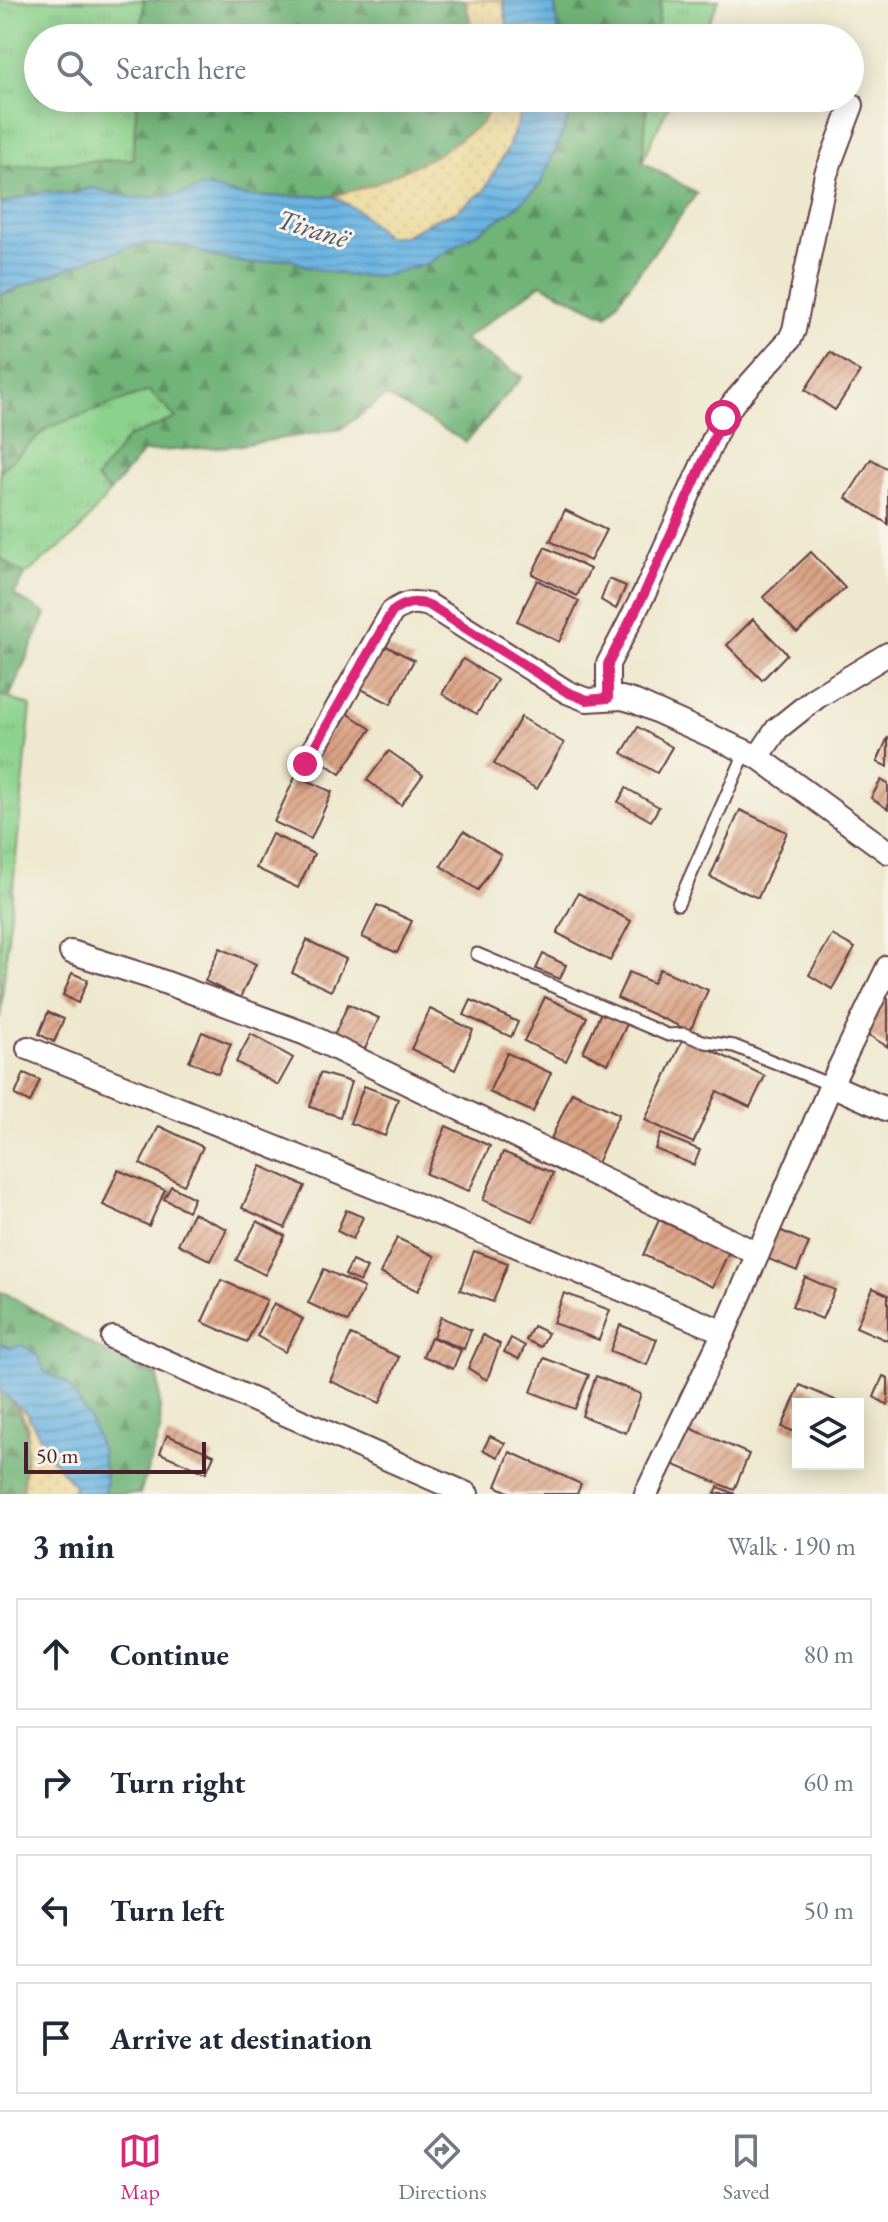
<!DOCTYPE html>
<meta charset="utf-8">
<style>
body{margin:0;font-family:"EB Garamond",serif;background:#f6f6f7;color:#1f2937}
.controls{position:absolute;right:24px;bottom:24px;display:grid;overflow:hidden;border-radius:0px;box-shadow:0 4px 20px #0003}
.controls button{width:72px;height:72px;display:grid;place-items:center;padding:0;border:0;border-bottom:2px solid #e0e1e3;background:#fff;color:#1f2937;font:40px sans-serif}
.scale{position:absolute;left:24px;bottom:20px;width:182px;box-sizing:border-box;padding-left:8px;border:4px solid #4a1f2b;border-top:0;font-size:22px;line-height:28px;white-space:nowrap;color:#4a1f2b;-webkit-text-stroke:6px #f7f3e8;paint-order:stroke}
.stop{position:absolute;width:24px;height:24px;margin:-18px;border:6px solid #db2777;border-radius:50%;background:#fff}
.stop.end{background:#db2777;border-color:#fff;box-shadow:0 2px 8px #0008}
.list{margin:0;padding:0;list-style:none}
h2{display:flex;justify-content:space-between;align-items:center;height:104px;margin:0;padding:0 32px;font-size:34px}
h2 small{font-size:26px;font-weight:400;color:#747a83}
.list li{display:grid;grid-template-columns:52px 1fr auto;gap:24px;align-items:center;box-sizing:border-box;height:112px;margin:0 16px 16px;padding:0 16px;border:2px solid #e0e1e3;border-radius:0px}
.list b{display:block;font-size:30px;white-space:nowrap}
.list em{font-size:26px;font-style:normal;color:#747a83}
.icon{flex:none;width:44px;height:44px;fill:none;stroke:currentColor;stroke-width:2;stroke-linecap:round;stroke-linejoin:round}
.map{position:relative;flex:none;width:888px;height:1494px;overflow:hidden}
.search{position:absolute;background:#fff;box-shadow:0 4px 20px #0003;left:24px;right:24px;top:24px;height:88px;display:flex;align-items:center;gap:20px;box-sizing:border-box;padding:0 28px;border-radius:44px;color:#747a83;font-size:30px}
.sheet{height:616px;background:#fff}
nav{display:flex;justify-content:space-around;align-items:center;box-sizing:border-box;height:112px;border-top:2px solid #e0e1e3;background:#fff;font-size:22px;color:#747a83}
nav a{display:grid;justify-items:center;gap:4px}
nav .on{color:#db2777}
.map>svg:first-child{display:block}
.grass{fill:url(#grass-tufts);stroke:#6a785c;stroke-width:2}
.forest{fill:url(#forest-firs);stroke:#5d6a52;stroke-width:2}
.sand{fill:url(#sand-dots);stroke:#9c7c64;stroke-width:2}
.water{fill:url(#water-rules);stroke:#5a6a86;stroke-width:2}
.building{fill:url(#building-hatch)}
.lines{fill:none;stroke-linecap:round;stroke-linejoin:round}
.lane-casing{stroke:#633d43;stroke-width:15}
.street-casing{stroke:#633d43;stroke-width:26}
.lane{stroke:#fff;stroke-width:11}
.street{stroke:#fff;stroke-width:22}
.route{stroke:#db2777;stroke-width:10}
.labels{text-anchor:middle;stroke-width:6;stroke-linejoin:round;paint-order:stroke}
.water-label{font-size:28px;font-style:italic;fill:#55536b;stroke:#f7f3e8}
</style>
<div class="map">
<svg width="888" height="1494" viewBox="0 0 888 1494">
<defs>
<pattern id="grass-tufts" width="24" height="20" patternUnits="userSpaceOnUse" patternTransform="scale(2)"><rect width="24" height="20" fill="#8bd28d"/><path d="M3 7l-1-3M5 7V3M7 7l1-3M15 17l-1-3M17 17v-4M19 17l1-3" fill="none" stroke="#79b47a"/></pattern>
<pattern id="forest-firs" width="22" height="20" patternUnits="userSpaceOnUse" patternTransform="scale(2)"><rect width="22" height="20" fill="#70b478"/><path d="M5 1l3.5 6h-7zM16 11l3.5 6h-7z" fill="#5e9263"/></pattern>
<pattern id="sand-dots" width="8" height="8" patternUnits="userSpaceOnUse" patternTransform="scale(2)"><rect width="8" height="8" fill="#eeda9e"/><path d="M2 2h.1M6 6h.1" fill="none" stroke="#cebb88" stroke-width="1.8" stroke-linecap="round"/></pattern>
<pattern id="water-rules" width="6" height="5" patternUnits="userSpaceOnUse" patternTransform="scale(2)"><rect width="6" height="5" fill="#69b4e2"/><path d="M0 2.5h6" fill="none" stroke="#5892b7"/></pattern>
<pattern id="building-hatch" width="6" height="6" patternUnits="userSpaceOnUse" patternTransform="scale(2)"><rect width="6" height="6" fill="#daa284"/><path d="M-1 1l2-2M0 6l6-6M5 7l2-2" fill="none" stroke="#b3836c"/></pattern>
</defs>
<rect width="100%" height="100%" fill="#f7f3e8"/>
<filter id="ink" filterUnits="userSpaceOnUse"><feTurbulence type="fractalNoise" baseFrequency=".0125" numOctaves="2"/><feDisplacementMap in="SourceGraphic" scale="16" xChannelSelector="R" yChannelSelector="G"/><feConvolveMatrix kernelMatrix="1 2 1 2 8 2 1 2 1" color-interpolation-filters="sRGB"/></filter>
<filter id="wash" filterUnits="userSpaceOnUse"><feTurbulence type="fractalNoise" baseFrequency=".006" numOctaves="4" result="noise"/><feDisplacementMap in="SourceGraphic" scale="32" xChannelSelector="R" yChannelSelector="G"/><feGaussianBlur stdDeviation="1.8" result="paint"/><feColorMatrix in="noise" values="0 0 0 0 0 0 0 0 0 0 0 0 0 0 0 0 0 1.4 0 .05"/><feComposite in="paint" operator="in"/></filter>
<g filter="url(#wash)">
<rect width="100%" height="100%" fill="#eee8ce"/>
<g class="grass">
<polygon points="0,0 144,0 141,38 38,38 38,98 137,98 133,159 0,167"/>
<polygon points="661,0 719,0 701,38 656,38"/>
<polygon points="648,98 672,98 642,162"/>
<polygon points="149,391 177,418 96,479 110,492 77,533 25,575 0,558 0,471 49,427"/>
<polygon points="0,695 31,706 0,1018"/>
</g>
<g class="forest">
<polygon points="144,0 465,0 475,38 141,38"/>
<polygon points="554,0 661,0 656,38 559,38"/>
<polygon points="137,98 494,98 495,101 481,124 435,156 373,185 333,196 248,197 204,187 173,196 135,198 92,188 69,194 45,191 0,204 0,167 133,159"/>
<polygon points="564,98 648,98 642,162 697,193 607,316 541,284 463,340 522,377 466,442 386,396 341,429 234,446 143,452 110,492 96,479 128,437 176,418 149,391 49,427 0,471 0,295 97,257 144,244 184,246 216,257 252,264 288,258 310,268 427,264 513,210 540,185 568,120"/>
<polygon points="0,558 25,575 14,595 46,614 9,698 0,695"/>
<polygon points="0,1292 7,1294 113,1357 158,1376 161,1428 140,1494 104,1494 106,1482 44,1370 0,1343"/>
<path d="M0 1391C38 1423 26 1444 23 1489L20 1494H0Z"/>
</g>
<g class="sand">
<polygon points="465,0 503,0 509,38 475,38"/>
<polygon points="494,98 522,98 523,107 508,148 484,191 455,212 440,217 404,236 386,237 360,212 333,196 373,185 435,156 481,124 495,101"/>
<polygon points="17,1405 27,1413 51,1458 74,1485 72,1494 20,1494 23,1489 28,1427"/>
</g>
<g class="water">
<polygon points="503,0 554,0 559,38 509,38"/>
<polygon points="522,98 564,98 568,120 540,185 513,210 427,264 381,276 353,276 310,268 288,258 252,264 216,257 184,246 144,244 97,257 0,295 0,204 45,191 69,194 92,188 135,198 173,196 204,187 248,197 333,196 360,212 386,237 404,236 440,217 455,212 484,191 508,148 523,107"/>
<polygon points="0,1343 10,1348 23,1345 39,1357 44,1371 67,1383 89,1418 101,1449 106,1482 104,1494 72,1494 74,1485 51,1458 27,1413 0,1391"/>
</g>
<g id="blocks">
<g class="building">
<polygon points="830,352 860,372 835,410 805,390"/>
<polygon points="871,459 888,469 888,524 846,498"/>
<polygon points="565,510 606,530 590,561 550,541"/>
<polygon points="545,547 590,569 577,596 532,574"/>
<polygon points="811,552 845,588 797,633 763,597"/>
<polygon points="609,579 626,586 616,609 601,600"/>
<polygon points="537,580 579,601 559,642 517,621"/>
<polygon points="753,619 787,654 762,680 727,645"/>
<polygon points="380,643 414,660 391,704 357,687"/>
<polygon points="463,659 497,680 477,714 442,694"/>
<polygon points="344,711 371,729 340,774 313,755"/>
<polygon points="521,717 564,743 537,789 494,764"/>
<polygon points="638,727 672,747 657,773 622,753"/>
<polygon points="888,737 888,767 877,762"/>
<polygon points="389,751 423,775 401,805 367,780"/>
<polygon points="296,775 332,792 311,839 274,822"/>
<polygon points="881,780 888,784 888,809 871,798"/>
<polygon points="626,788 659,807 651,821 618,802"/>
<polygon points="740,810 787,832 758,898 710,877"/>
<polygon points="464,831 501,855 478,890 441,866"/>
<polygon points="272,834 314,854 298,888 256,868"/>
<polygon points="578,893 631,921 610,961 557,933"/>
<polygon points="377,905 412,921 397,953 362,937"/>
<polygon points="832,935 855,948 832,989 809,975"/>
<polygon points="307,940 346,959 331,991 292,973"/>
<polygon points="220,948 256,964 240,998 205,981"/>
<polygon points="543,954 566,965 560,979 536,969"/>
<polygon points="660,969 708,990 690,1031 617,998 629,972 653,983"/>
<polygon points="72,973 88,980 78,1003 63,995"/>
<polygon points="883,996 888,999 888,1047 862,1031"/>
<polygon points="545,997 587,1017 566,1061 524,1041"/>
<polygon points="471,1000 518,1022 511,1037 464,1015"/>
<polygon points="348,1004 379,1018 364,1051 334,1036"/>
<polygon points="430,1009 473,1030 455,1070 411,1049"/>
<polygon points="602,1010 628,1022 608,1064 583,1052"/>
<polygon points="48,1012 64,1019 54,1042 39,1034"/>
<polygon points="202,1032 231,1044 218,1074 189,1061"/>
<polygon points="251,1034 293,1058 278,1085 236,1062"/>
<polygon points="684,1037 765,1076 750,1107 717,1091 693,1143 645,1120"/>
<polygon points="507,1053 551,1073 533,1112 489,1092"/>
<polygon points="24,1073 40,1080 30,1103 15,1095"/>
<polygon points="320,1073 351,1082 340,1117 310,1107"/>
<polygon points="364,1086 398,1099 385,1136 350,1123"/>
<polygon points="572,1092 619,1114 597,1163 550,1141"/>
<polygon points="159,1126 203,1147 184,1185 140,1164"/>
<polygon points="446,1126 490,1146 469,1191 426,1174"/>
<polygon points="661,1134 700,1150 694,1165 655,1149"/>
<polygon points="503,1152 553,1173 533,1221 483,1200"/>
<polygon points="261,1166 305,1186 285,1228 242,1208"/>
<polygon points="118,1170 165,1190 149,1226 103,1205"/>
<polygon points="171,1186 194,1198 188,1211 164,1199"/>
<polygon points="346,1210 363,1217 353,1239 337,1231"/>
<polygon points="193,1213 227,1229 211,1261 178,1244"/>
<polygon points="659,1220 729,1251 713,1287 643,1255"/>
<polygon points="257,1221 285,1236 265,1275 236,1260"/>
<polygon points="777,1229 809,1243 797,1271 764,1257"/>
<polygon points="397,1238 435,1256 418,1291 380,1273"/>
<polygon points="474,1251 508,1263 493,1302 460,1290"/>
<polygon points="352,1261 367,1268 360,1282 345,1275"/>
<polygon points="324,1269 364,1288 348,1322 308,1303"/>
<polygon points="805,1277 835,1290 822,1319 792,1306"/>
<polygon points="221,1280 267,1300 247,1342 202,1322"/>
<polygon points="873,1288 888,1295 888,1341 856,1327"/>
<polygon points="564,1293 610,1310 599,1340 553,1323"/>
<polygon points="274,1303 303,1319 285,1352 257,1336"/>
<polygon points="441,1317 471,1330 464,1349 433,1337"/>
<polygon points="620,1325 657,1339 647,1365 610,1351"/>
<polygon points="533,1326 548,1333 541,1347 526,1340"/>
<polygon points="351,1335 399,1357 380,1403 330,1381"/>
<polygon points="483,1335 500,1344 487,1380 468,1368"/>
<polygon points="431,1337 461,1350 453,1369 423,1356"/>
<polygon points="511,1338 525,1346 519,1359 504,1352"/>
<polygon points="544,1358 589,1375 575,1409 531,1392"/>
<polygon points="596,1376 641,1394 626,1433 582,1416"/>
<polygon points="883,1376 888,1378 888,1405 874,1397"/>
<polygon points="800,1385 835,1400 833,1404 798,1404 798,1433 782,1427"/>
<polygon points="688,1427 749,1454 734,1490 672,1464"/>
<polygon points="167,1435 214,1455 206,1473 160,1453"/>
<polygon points="490,1436 505,1443 498,1457 483,1450"/>
<polygon points="510,1452 581,1484 577,1494 512,1494 496,1486"/>
<polygon points="718,1487 735,1494 715,1494"/>
</g>
</g>
</g>
<g filter="url(#ink)">
<use href="#blocks" fill-opacity="0" stroke="#633d43" stroke-width="2"/>
<g class="lines">
<g class="lane-casing">
<g id="lane">
<polyline points="678,904 746,751"/>
<polyline points="477,954 668,1035 684,1034 705,1042 734,1046 831,1085"/>
</g>
</g>
<g class="street-casing">
<g id="street">
<polyline points="608,698 608,664 645,592 723,418 734,402 790,339 794,330 826,174 852,105"/>
<polyline points="758,757 777,729 817,697 888,654"/>
<path d="M305 764 392 612C406 602 413 601 429 605L567 692 587 700 622 698 636 702 758 757 888 852"/>
<polyline points="71,952 153,978 306,1034 758,1254"/>
<polyline points="28,1048 384,1191 724,1332"/>
<polyline points="831,1085 888,1110"/>
<polyline points="113,1338 467,1494"/>
<polyline points="646,1494 724,1332 831,1085 888,967"/>
</g>
</g>
<use href="#lane" class="lane"/>
<use href="#street" class="street"/>
</g>
</g>
<g class="lines" filter="url(#ink)">
<path class="route" d="M305 764 392 612C406 602 413 601 429 605L567 692 587 700 608 698V664L645 592 723 418"/>
</g>
<g class="labels">
<g class="water-label">
<text transform="translate(313 228) rotate(17)" y="10">Tiranë</text>
</g>
</g>
</svg>
<div class="controls">
<button><svg class="icon" aria-label="layers" viewBox="0 0 24 24"><path d="M12 4l9 5-9 5-9-5zM3 14l9 5 9-5"/></svg></button>
</div>
<div class="scale">50 m</div>
<div class="stop" style="left:723px;top:418px"></div>
<div class="stop end" style="left:305px;top:764px"></div>
<div class="search"><svg class="icon" aria-label="search" viewBox="0 0 24 24"><circle cx="10" cy="10" r="6"/><path d="M15 15l6 6"/></svg>Search here</div>
</div>
<section class="sheet">
<h2>3 min<small>Walk · 190 m</small></h2>
<ul class="list">
<li><svg class="icon" aria-label="ahead" viewBox="0 0 24 24"><path d="M12 20V5M6 11l6-6 6 6"/></svg><div><b>Continue</b></div><em>80 m</em></li>
<li><svg class="icon" aria-label="right" viewBox="0 0 24 24"><path d="M7 20v-9h11M14 6l5 5-5 5"/></svg><div><b>Turn right</b></div><em>60 m</em></li>
<li><svg class="icon" aria-label="left" viewBox="0 0 24 24"><path d="M17 20v-9H6M10 6l-5 5 5 5"/></svg><div><b>Turn left</b></div><em>50 m</em></li>
<li><svg class="icon" aria-label="arrive" viewBox="0 0 24 24"><path d="M6 21V4h12l-3 4 3 4H6"/></svg><div><b>Arrive at destination</b></div></li>
</ul>
</section>
<nav>
<a class="on"><svg class="icon" aria-label="map" viewBox="0 0 24 24"><path d="M3 6l6-2 6 2 6-2v14l-6 2-6-2-6 2zM9 4v14M15 6v14"/></svg>Map</a>
<a><svg class="icon" aria-label="directions" viewBox="0 0 24 24"><path d="M12 3l9 9-9 9-9-9zM9 14v-3h6M13 9l2 2-2 2"/></svg>Directions</a>
<a><svg class="icon" aria-label="saved" viewBox="0 0 24 24"><path d="M7 4h10v16l-5-4-5 4z"/></svg>Saved</a>
</nav>
